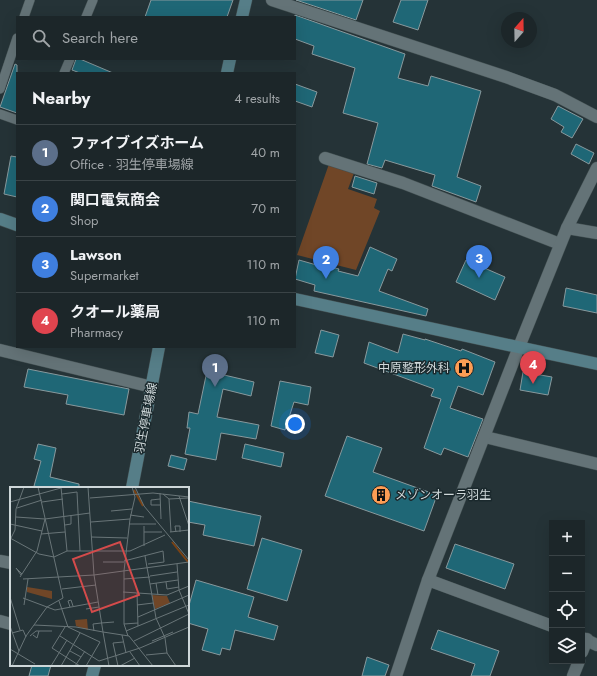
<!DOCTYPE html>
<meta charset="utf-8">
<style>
body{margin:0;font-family:Jost,"Noto Sans JP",sans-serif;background:#252e31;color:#f1f3f6}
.controls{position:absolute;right:12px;bottom:12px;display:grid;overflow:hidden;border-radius:0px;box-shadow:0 4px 16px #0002}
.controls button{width:36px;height:36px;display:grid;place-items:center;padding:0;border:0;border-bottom:1px solid #3a4346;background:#1c2629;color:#f1f3f6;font:20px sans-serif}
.compass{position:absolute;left:501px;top:12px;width:36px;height:36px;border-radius:50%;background:#1c2629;box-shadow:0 4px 16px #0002;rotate:20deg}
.you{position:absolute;left:295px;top:424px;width:14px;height:14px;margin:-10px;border:3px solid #fff;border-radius:50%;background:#1a73e8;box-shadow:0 0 0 6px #1a73e833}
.badge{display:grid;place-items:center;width:26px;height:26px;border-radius:50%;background:#fd9d54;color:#fff;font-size:13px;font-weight:700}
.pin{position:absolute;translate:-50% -33px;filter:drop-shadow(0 1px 2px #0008)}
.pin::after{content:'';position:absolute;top:21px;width:14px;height:12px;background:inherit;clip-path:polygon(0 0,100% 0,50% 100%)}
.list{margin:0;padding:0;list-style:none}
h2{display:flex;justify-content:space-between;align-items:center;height:52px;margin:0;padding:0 16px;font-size:17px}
h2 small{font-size:13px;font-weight:400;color:#a0a5a8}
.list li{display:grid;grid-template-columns:26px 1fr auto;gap:12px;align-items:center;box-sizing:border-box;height:56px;padding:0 16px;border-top:1px solid #3a4346}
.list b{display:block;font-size:15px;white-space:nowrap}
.list p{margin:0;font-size:13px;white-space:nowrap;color:#a0a5a8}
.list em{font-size:13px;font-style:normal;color:#a0a5a8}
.icon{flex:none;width:22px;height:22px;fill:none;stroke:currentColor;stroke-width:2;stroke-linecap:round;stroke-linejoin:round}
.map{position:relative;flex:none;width:597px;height:676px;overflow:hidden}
.search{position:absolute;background:#1c2629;box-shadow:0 4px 16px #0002;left:16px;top:16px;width:280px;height:44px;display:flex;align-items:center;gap:10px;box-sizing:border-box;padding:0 14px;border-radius:0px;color:#a0a5a8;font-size:15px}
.panel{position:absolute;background:#1c2629;box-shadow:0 4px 16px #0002;left:16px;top:72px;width:280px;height:276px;border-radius:0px}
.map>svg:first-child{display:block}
.green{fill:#704627}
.building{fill:#1f6776;stroke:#88999d}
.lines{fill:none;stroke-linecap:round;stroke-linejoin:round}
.lane-casing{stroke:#435052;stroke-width:10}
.street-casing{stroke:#435052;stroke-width:13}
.secondary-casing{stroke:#435052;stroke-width:13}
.lane{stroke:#647377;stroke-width:9}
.street{stroke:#647377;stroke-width:12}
.secondary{stroke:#567e88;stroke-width:12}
.labels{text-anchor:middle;stroke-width:3;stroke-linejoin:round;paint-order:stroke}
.poi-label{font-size:12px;fill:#ced7d9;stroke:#1b292d;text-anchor:end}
.street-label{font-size:12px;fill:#ced7d9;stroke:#1b292d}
.inset-river{fill:none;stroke:#7b4213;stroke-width:2}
.inset-road{fill:none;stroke:#697578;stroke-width:1}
.view{fill:#d44b4b;fill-opacity:0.15;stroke:#d44b4b;stroke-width:2}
.inset-edge{fill:none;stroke:#ced7d9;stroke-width:2}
</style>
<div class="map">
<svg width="597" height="676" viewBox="0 0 597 676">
<rect width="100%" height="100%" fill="#253337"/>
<polygon class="green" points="329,164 354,173 348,189 377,199 374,208 380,211 356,270 297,255"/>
<g class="building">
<polygon points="151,0 233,0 227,17 145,17"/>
<polygon points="296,0 363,0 356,20"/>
<polygon points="401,0 428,0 418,30 393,22"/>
<polygon points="295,15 405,54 398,78 428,86 431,76 481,91 457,177 481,186 476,202 432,186 435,175 385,160 382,168 367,164 378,123 343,113 355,68 312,54 314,46 295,39"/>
<polygon points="76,59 80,59 113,73 80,73 72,70"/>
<polygon points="15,64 17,65 17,113 0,107"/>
<polygon points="295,84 317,92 312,107 295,101"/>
<polygon points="558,106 583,119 572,138 561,132 564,127 551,119"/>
<polygon points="576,144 594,153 589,164 571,154"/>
<polygon points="11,156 17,157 17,197 4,194"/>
<polygon points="355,176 377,183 374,194 352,187"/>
<polygon points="370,247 397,259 392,271 388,269 379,291 428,309 426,316 314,291 315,285 295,279 299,260 320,266 320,264 339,269 338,271 358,276"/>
<polygon points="466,260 505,277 495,300 456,282"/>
<polygon points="566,288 597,295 597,313 563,306"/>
<polygon points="321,330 339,335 333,357 315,353"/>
<polygon points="403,334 425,340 425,339 461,351 462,349 495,362 483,395 458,386 450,408 483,419 468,457 444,448 441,455 424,448 441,399 431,396 434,389 364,363 369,342 398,353"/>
<polygon points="28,369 129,389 124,415 66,404 68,395 24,387"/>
<polygon points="207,371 254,382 251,396 223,389 217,417 259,425 256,439 221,433 216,460 185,454 190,428 187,428 189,412 198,414"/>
<polygon points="523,372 552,377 548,395 520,390"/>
<polygon points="280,381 311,387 308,405 294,402 285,430 271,426"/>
<polygon points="347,436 382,448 373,472 437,495 424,531 325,496"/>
<polygon points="38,444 56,448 50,477 79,484 79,488 41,488 34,486 41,461 34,459"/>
<polygon points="245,444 284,453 281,467 242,458"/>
<polygon points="171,455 187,459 184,470 168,466"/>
<polygon points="188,501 261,516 254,546 203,535 205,525 188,522"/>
<polygon points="262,538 302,550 287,601 247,589"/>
<polygon points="455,544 514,564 505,589 446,568"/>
<polygon points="196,580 254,597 248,617 278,626 274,640 235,630 230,650 222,648 220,655 202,650 208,629 188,623 188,609"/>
<polygon points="438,630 499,651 490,676 471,676 475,664 431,649"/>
<polygon points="367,657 389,665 385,676 362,676"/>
<polygon points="32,665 51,665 48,676 29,676"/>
</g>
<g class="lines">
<g class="lane-casing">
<g id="lane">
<polyline points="24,17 30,0"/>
<polyline points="86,17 93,0"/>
<polyline points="64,73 70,59"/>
<polyline points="0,89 17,38"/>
<polyline points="0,114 17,120"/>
</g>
</g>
<g class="street-casing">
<g id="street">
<polyline points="272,0 506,77 555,95 597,117"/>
<polyline points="325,158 403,183 560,244"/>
<polyline points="567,228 597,233"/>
<polyline points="0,350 152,387"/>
<polyline points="485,437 597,464"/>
<polyline points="0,561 11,563"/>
<polyline points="428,580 552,626"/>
<polyline points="0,621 11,624"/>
<polyline points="582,638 597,645"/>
<polyline points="582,652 587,639"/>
<polyline points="396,676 428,580 519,347 567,228 597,168"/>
<polyline points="573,676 579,661"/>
</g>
</g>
<g class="secondary-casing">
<g id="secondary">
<polyline points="242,17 246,0"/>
<polyline points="227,73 230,59"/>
<polyline points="0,219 17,225"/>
<polyline points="295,299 597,364"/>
<polyline points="132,488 159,347"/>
<polyline points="92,676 95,665"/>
</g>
</g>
<use href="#lane" class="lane"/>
<use href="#street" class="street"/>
<use href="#secondary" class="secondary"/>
</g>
<defs>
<g id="hospital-disc" transform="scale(1)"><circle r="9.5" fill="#fd9d54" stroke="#1b292d"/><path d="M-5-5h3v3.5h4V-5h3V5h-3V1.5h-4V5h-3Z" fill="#111"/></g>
<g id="building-disc" transform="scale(1)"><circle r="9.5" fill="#fd9d54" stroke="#1b292d"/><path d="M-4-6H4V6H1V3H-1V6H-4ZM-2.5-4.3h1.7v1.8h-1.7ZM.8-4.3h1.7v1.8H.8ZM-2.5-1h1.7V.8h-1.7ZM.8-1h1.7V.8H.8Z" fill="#111"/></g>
</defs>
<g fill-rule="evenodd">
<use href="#hospital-disc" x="464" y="368"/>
<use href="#building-disc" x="381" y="495"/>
</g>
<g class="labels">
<g class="poi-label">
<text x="450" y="372">中原整形外科</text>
<text x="395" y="499" text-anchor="start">メゾンオーラ羽生</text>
</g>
<g class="street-label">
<text transform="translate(146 418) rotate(-79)" y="4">羽生停車場線</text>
</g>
</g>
<g transform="translate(10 487)">
<rect width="179" height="179" fill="#253337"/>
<path d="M17 100 42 104V112L17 105ZM142 108 157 109 160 116 145 122ZM77 132 78 143 66 139 65 133Z" fill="#704627"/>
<path class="inset-river" d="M124 3 133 19M162 55 178 75"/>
<path class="inset-road" d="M51 0 57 64M78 0 84 88 179 75M125 0 134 19 179 73M150 6 151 32M52 7 67 5 70 64M153 7 159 12 178 11M169 9 179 39M80 11 143 6 179 10M159 12 161 45M0 15 51 1M32 15 53 12M150 18H141V13L150 12M7 21 32 13M101 24 122 22M120 28 134 30M6 30 35 32 80 26M81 35 120 32M0 37 32 44M119 37H146M55 38 61 37V28M134 45H152M160 45 179 43M166 45 165 39H170V45M31 47 55 45M81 50 117 51M0 51 29 67 44 70M1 51 5 43 6 22 14 0M134 59V39M135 69 146 131 155 151 157 166 166 179M44 70 57 64H120L155 48M114 74 153 64 154 75M93 75H114M138 77 154 75M167 77 169 103 179 127M11 88 6 81 12 87M140 89 167 85M10 90 27 64 35 32M13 92 84 88 93 145 119 149 143 179M114 92 140 90M156 95 157 102 169 100M146 96 148 108M140 97 168 93M52 102 86 98M113 105 157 108 179 99M127 106 128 139M0 110 10 143M13 111 45 123 88 115M49 114 58 140 90 155M14 118 18 92M127 118 143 116M60 120 58 114 61 113 63 119M76 122 89 120M128 130 179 108M91 136 104 135M114 137 128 136M24 138 66 140 93 145 99 179M0 139 9 164M55 140 42 161 70 179M84 144 83 137 91 136M116 144 179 118M2 146 13 143 16 150M23 148 27 151 29 144M112 148 116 166M20 149 26 144H42M50 149 89 174 130 161 179 140M118 149 114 137V84L120 32 125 10 122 0M124 154 179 127M142 154 163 145M0 162 25 177M60 164 71 170M120 165 130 179M136 168 157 166M2 179 16 149 37 120 53 111 28 0M41 179 57 153M51 179 70 146M65 179 75 164M76 179 90 155M108 179 103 156 113 155M110 179 125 171"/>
<path class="view" d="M110 55 129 108 82 125 63 72Z"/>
<rect width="179" height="179" class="inset-edge"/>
</g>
</svg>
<div class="controls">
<button>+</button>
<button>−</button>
<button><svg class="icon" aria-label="locate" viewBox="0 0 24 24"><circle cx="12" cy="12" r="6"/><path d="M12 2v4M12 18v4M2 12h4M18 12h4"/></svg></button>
<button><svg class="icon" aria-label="layers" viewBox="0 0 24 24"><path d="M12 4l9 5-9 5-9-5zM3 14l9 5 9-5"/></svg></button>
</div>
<svg class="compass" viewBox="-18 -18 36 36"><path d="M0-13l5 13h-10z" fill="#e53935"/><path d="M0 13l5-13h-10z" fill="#a0a5a8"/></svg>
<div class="you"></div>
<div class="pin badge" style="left:215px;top:387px;background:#5c6f8a">1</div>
<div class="pin badge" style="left:326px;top:279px;background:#3f7fe0">2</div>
<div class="pin badge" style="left:479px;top:278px;background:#3f7fe0">3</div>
<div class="pin badge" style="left:533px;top:384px;background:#e0444e">4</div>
<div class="search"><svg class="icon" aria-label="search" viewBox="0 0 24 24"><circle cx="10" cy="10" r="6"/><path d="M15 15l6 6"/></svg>Search here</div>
<section class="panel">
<h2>Nearby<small>4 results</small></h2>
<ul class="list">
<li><span class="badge" style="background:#5c6f8a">1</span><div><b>ファイブイズホーム</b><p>Office · 羽生停車場線</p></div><em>40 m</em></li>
<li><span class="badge" style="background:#3f7fe0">2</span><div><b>関口電気商会</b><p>Shop</p></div><em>70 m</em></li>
<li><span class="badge" style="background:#3f7fe0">3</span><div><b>Lawson</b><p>Supermarket</p></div><em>110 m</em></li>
<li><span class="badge" style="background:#e0444e">4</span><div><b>クオール薬局</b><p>Pharmacy</p></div><em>110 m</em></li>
</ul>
</section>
</div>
